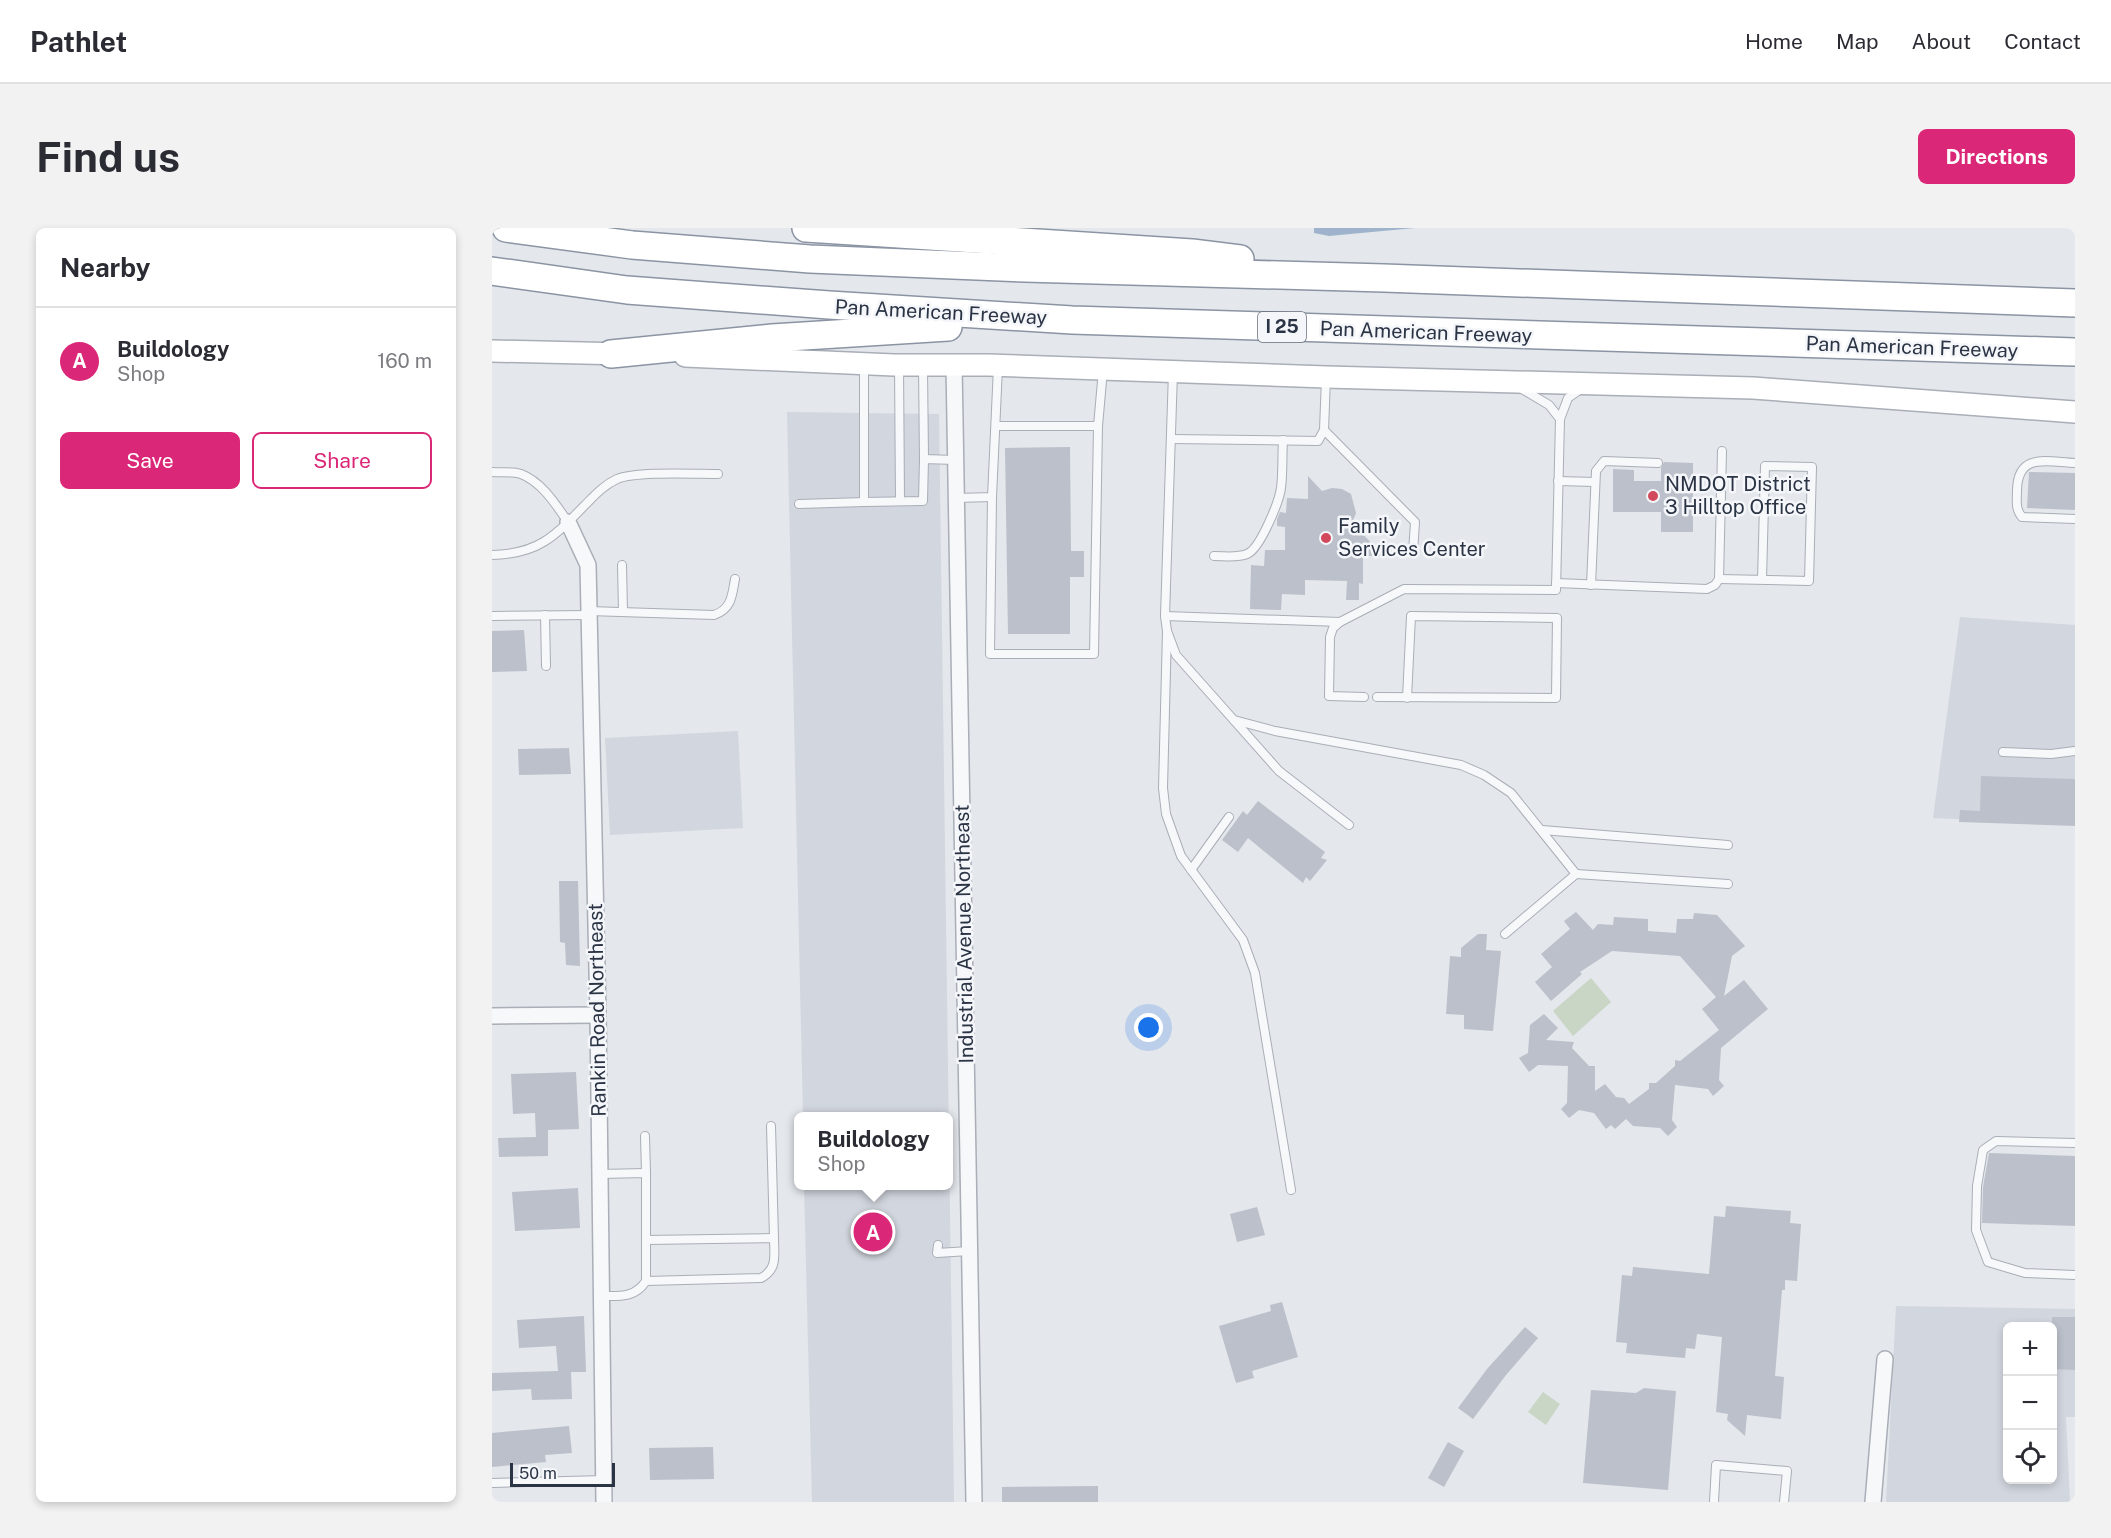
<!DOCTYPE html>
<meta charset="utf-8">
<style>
body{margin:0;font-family:"Public Sans",sans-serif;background:#f2f2f3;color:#2b2b33}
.controls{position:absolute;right:18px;bottom:18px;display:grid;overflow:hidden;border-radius:9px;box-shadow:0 3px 9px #0003}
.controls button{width:54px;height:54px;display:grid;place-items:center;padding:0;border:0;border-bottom:2px solid #e1e1e2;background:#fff;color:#2b2b33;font:30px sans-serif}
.scale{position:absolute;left:18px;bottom:15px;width:105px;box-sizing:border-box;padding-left:6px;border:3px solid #2b3445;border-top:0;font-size:16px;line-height:21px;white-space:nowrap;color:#2b3445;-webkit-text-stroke:4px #f4f6f9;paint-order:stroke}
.you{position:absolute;left:657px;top:800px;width:21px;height:21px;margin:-15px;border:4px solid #fff;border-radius:50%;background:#1a73e8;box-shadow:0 0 0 9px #1a73e833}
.badge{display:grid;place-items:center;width:39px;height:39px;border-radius:50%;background:#db2777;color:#fff;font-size:20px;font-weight:700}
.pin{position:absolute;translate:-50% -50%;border:3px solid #fff;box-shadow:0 2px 6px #0006}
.popup{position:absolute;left:302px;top:884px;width:159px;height:78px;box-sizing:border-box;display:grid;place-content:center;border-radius:9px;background:#fff;filter:drop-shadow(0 2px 4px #0005);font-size:20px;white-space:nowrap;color:#7c7c81}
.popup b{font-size:22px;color:#2b2b33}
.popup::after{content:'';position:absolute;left:50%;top:100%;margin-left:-12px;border:12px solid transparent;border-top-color:#fff}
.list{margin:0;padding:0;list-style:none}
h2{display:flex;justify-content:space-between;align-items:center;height:78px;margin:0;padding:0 24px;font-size:26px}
h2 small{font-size:20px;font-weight:400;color:#7c7c81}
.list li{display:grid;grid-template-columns:39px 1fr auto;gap:18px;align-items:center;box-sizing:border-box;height:108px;padding:0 24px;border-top:2px solid #e1e1e2}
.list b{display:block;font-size:22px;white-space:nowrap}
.list p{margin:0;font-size:20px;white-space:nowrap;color:#7c7c81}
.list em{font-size:20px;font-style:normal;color:#7c7c81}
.actions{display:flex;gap:12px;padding:18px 24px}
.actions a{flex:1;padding:14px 0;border:2px solid #db2777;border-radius:9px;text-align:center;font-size:21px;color:#db2777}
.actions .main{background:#db2777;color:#fff}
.icon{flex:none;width:33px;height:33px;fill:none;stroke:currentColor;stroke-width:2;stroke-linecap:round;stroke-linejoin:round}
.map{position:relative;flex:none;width:1583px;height:1274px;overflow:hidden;border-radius:9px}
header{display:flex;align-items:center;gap:36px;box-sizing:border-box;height:84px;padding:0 30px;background:#fff;border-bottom:2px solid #e1e1e2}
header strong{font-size:28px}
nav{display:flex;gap:33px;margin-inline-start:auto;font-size:21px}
.intro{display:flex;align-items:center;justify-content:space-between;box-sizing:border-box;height:144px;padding:0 36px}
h1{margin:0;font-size:42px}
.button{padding:15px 27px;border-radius:9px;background:#db2777;color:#fff;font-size:21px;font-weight:700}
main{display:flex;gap:36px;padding:0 36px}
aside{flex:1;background:#fff;border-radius:9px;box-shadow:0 3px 9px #0003}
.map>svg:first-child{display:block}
.built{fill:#d2d6de;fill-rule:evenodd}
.green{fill:#c9d6c5}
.water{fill:#9fb4cc}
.building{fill:#bbc0ca}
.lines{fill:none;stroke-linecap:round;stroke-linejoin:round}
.service-casing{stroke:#a9aeb7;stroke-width:10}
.minor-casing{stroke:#a9aeb7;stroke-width:18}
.secondary-casing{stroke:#a9aeb7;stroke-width:24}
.motorway-casing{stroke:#8b94a3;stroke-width:30}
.service{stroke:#f7f8fa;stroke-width:8}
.minor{stroke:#f7f8fa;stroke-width:15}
.secondary{stroke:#fff;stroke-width:21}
.motorway{stroke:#fff;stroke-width:27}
.poi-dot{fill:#d1495b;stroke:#f4f6f9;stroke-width:2}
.labels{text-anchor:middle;stroke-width:5;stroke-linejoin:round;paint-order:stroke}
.shield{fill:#f4f6f9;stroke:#676e7b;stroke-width:1.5}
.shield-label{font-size:18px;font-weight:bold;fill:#2b3445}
.street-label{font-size:20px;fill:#2b3445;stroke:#f4f6f9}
.poi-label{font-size:20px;fill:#2b3445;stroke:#f4f6f9;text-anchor:start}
</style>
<header>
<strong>Pathlet</strong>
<nav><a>Home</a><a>Map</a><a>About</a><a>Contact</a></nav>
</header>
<div class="intro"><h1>Find us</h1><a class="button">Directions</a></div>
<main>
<aside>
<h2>Nearby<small></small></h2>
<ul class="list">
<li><span class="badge">A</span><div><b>Buildology</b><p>Shop</p></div><em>160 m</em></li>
</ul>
<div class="actions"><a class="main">Save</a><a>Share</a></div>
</aside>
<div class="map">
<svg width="1583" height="1274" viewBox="0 0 1583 1274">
<rect width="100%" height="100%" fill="#e4e7ec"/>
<g class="built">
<polygon points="295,184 447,186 462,1274 320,1274 312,958 456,958 456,888 311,888"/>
<polygon points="1468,389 1583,397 1583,597 1441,590"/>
<polygon points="246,503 251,600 118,607 113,510"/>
<path d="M1404 1078 1583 1081V1189H1574L1578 1274H1394ZM1516 1098H1560V1252H1516Z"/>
</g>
<g class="green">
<polygon points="1099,750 1119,774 1081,808 1061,783"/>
<polygon points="1051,1164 1068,1176 1054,1197 1036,1184"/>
</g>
<polygon class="water" points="822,0 923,0 837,8 822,5"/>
<g class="building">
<polygon points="578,219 579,323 592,323 592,349 578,349 578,406 516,406 513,220"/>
<polygon points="1172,234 1201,235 1201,304 1169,304 1169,284 1121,284 1121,241 1142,242 1142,253 1169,253 1169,240"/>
<polygon points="1537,244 1583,245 1583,282 1535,280"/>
<polygon points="816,248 830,263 840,260 850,261 859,266 864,285 860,295 892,328 871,328 871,356 867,355 867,372 854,372 855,353 813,352 813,367 790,366 789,382 758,381 759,337 772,338 773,322 793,322 793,299 785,298 785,291 788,284 794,285 795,270 816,271"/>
<polygon points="32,402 35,443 0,444 0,403"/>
<polygon points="77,520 79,546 27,547 26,521"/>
<polygon points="1489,548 1583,551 1583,598 1467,594 1468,582 1488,583"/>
<polygon points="766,573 833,624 829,630 835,632 818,653 814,649 811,655 756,610 746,624 730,612 751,583 755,587"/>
<polygon points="67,653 86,653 88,738 74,737 73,715 68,714"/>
<polygon points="1084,684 1101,702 1106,696 1121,697 1122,689 1156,691 1156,703 1184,705 1185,691 1201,691 1202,685 1225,687 1253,718 1240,728 1232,768 1252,752 1276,781 1229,820 1227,852 1232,858 1221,868 1216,861 1183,857 1180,892 1185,899 1176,908 1168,900 1141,898 1134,891 1123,901 1119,897 1114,901 1102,885 1087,882 1077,890 1069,881 1075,875 1076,838 1046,837 1037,844 1027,830 1036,825 1038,797 1052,786 1066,800 1054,812 1082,814 1080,820 1097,838 1103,838 1103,863 1113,856 1124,869 1132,870 1137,876 1157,861 1157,855 1164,855 1183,838 1183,832 1188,833 1227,802 1210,781 1224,769 1188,728 1120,723 1088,744 1090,746 1059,773 1043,754 1060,739 1049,726 1078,701 1072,693"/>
<polygon points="986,706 995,706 994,722 1009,723 1001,803 972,801 972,787 954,786 958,728 969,729 969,720"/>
<polygon points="84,844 87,901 56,902 56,928 7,929 6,910 44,909 43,885 21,886 19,846"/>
<polygon points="1497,925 1583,928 1583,998 1490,995 1491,959"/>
<polygon points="86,960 88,1000 23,1003 20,964"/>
<polygon points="1234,978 1299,983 1298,995 1309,996 1305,1053 1293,1052 1293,1062 1290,1062 1283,1148 1292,1149 1289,1191 1255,1187 1253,1208 1235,1192 1236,1186 1224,1184 1230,1109 1205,1106 1203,1121 1194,1120 1193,1130 1134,1125 1135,1115 1124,1114 1130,1047 1140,1048 1141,1039 1217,1046 1222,988 1233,989"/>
<polygon points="765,979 773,1007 745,1014 738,986"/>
<polygon points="371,990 399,1013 390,1026 361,1003"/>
<polygon points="790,1074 806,1129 760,1143 762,1150 744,1155 727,1098 779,1083 778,1077"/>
<polygon points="92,1088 94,1144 79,1144 80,1171 40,1172 39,1161 0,1163 0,1145 66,1143 64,1118 27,1120 25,1092"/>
<polygon points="1560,1089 1583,1089 1583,1142 1560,1141"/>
<polygon points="1033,1099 1046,1110 1014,1147 981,1191 966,1180 995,1141"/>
<polygon points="1152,1160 1184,1163 1176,1262 1091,1255 1099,1162 1144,1165"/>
<polygon points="77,1198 80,1225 53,1227 54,1234 0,1239 0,1205"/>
<polygon points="956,1214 972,1223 952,1259 936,1250"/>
<polygon points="221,1219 222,1251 158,1252 157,1220"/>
<polygon points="606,1258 606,1274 510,1274 510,1259"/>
</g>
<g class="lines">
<g class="service-casing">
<g id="service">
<polyline points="372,137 372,274 431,273 432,231 463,232"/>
<polyline points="407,137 408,272"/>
<polyline points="431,140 432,231"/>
<polyline points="681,144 673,388 675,403 684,427 787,543 857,597"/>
<polyline points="834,150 832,202 923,294 921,325"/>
<polyline points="1030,161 1057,177 1068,191"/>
<polyline points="504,198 606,198 611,142"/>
<polyline points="679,211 826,213 832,202"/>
<path d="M1583 235C1555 234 1526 224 1525 262 1525 272 1523 281 1530 289L1583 291"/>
<path d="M0 244C9 245 20 243 29 246 50 254 64 277 76 294"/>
<polyline points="1066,253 1103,254"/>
<polyline points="500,269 498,426 602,426 606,198"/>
<polyline points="464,270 500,269 506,139"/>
<polyline points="307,276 372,274"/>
<path d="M0 327C46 326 62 309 93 277 103 267 112 257 125 251 144 243 202 246 226 246"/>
<path d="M722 328C733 328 745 330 755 326 768 321 787 274 789 260 791 244 790 228 791 212"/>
<polyline points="130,337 131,384"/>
<polyline points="1227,351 1317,353 1320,239 1273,238 1270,352"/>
<polyline points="1064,355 1215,361 1223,357 1227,351 1230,223"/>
<polyline points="1099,357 1104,243 1112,233 1166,235"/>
<path d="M97 383 222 387C240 381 240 367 243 351"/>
<polyline points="53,387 54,438"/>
<polyline points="0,388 97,387"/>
<polyline points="673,388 848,394 912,361 1064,362 1068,191 1076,170 1089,161"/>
<polyline points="848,394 841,400 838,409 837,468 872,469"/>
<polyline points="675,403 671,560 674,586 689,628 751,712 763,745 799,962"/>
<polyline points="885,469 1064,470 1065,390 919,388 915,470"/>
<polyline points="742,492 783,503 969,537 992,547 1019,565 1084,646"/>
<polyline points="1511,524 1559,526 1583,523"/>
<polyline points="1050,602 1236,617"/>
<polyline points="699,642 737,589"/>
<polyline points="1013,706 1084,646 1236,656"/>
<polyline points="279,898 282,1010"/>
<polyline points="153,908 154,945"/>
<polyline points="1583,915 1504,913 1491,922 1485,958 1484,1002 1496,1034 1533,1045 1583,1047"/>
<path d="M107 946 154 945V1053C143 1070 128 1068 109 1068"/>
<path d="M154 1012 282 1010C282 1027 286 1041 269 1050L154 1053"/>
<polyline points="446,1017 445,1025 477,1023"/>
<polyline points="0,1255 113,1252"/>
<polyline points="1222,1274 1224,1237 1295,1243 1292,1274"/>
</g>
</g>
<g class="minor-casing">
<g id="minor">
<polyline points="462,137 482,1274"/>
<polyline points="76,294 96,337 106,787 112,1274"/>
<polyline points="0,788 106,787"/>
<polyline points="1381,1274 1393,1131"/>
</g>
</g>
<g class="secondary-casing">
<g id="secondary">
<polyline points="0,123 134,126"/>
<polyline points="193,128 402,137 496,137 834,149 1261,160 1583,184"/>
</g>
</g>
<g class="motorway-casing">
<g id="motorway">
<polyline points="14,0 140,17 318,31 533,40 892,50 1583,75"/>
<polyline points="314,0 700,25 748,31"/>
<polyline points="0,43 135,62 337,77 580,92 1583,124"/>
<polyline points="119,126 280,110 456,99"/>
</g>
</g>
<use href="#service" class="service"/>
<use href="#minor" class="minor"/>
<use href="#secondary" class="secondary"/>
<use href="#motorway" class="motorway"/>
</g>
<g class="poi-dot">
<circle cx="1161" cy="268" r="6"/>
<circle cx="834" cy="310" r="6"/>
</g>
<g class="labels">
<rect class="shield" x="766" y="84" width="48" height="30" rx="4.5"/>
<g class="shield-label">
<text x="790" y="105">I 25</text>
</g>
<g class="street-label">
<text transform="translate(449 84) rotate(3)" y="7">Pan American Freeway</text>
<text transform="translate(934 104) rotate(2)" y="7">Pan American Freeway</text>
<text transform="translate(1420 119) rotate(2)" y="7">Pan American Freeway</text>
<text transform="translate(472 706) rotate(-91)" y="7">Industrial Avenue Northeast</text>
<text transform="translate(105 782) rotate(-91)" y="7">Rankin Road Northeast</text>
</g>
<g class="poi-label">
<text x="1173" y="263">NMDOT District<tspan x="1173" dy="23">3 Hilltop Office</tspan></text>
<text x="846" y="305">Family<tspan x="846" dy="23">Services Center</tspan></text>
</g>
</g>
</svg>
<div class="controls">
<button>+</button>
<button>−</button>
<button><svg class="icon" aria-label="locate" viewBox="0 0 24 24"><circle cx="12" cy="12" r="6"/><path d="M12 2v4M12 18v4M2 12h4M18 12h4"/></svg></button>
</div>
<div class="scale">50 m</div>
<div class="you"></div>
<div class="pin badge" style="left:381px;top:1004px">A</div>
<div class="popup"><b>Buildology</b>Shop</div>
</div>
</main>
